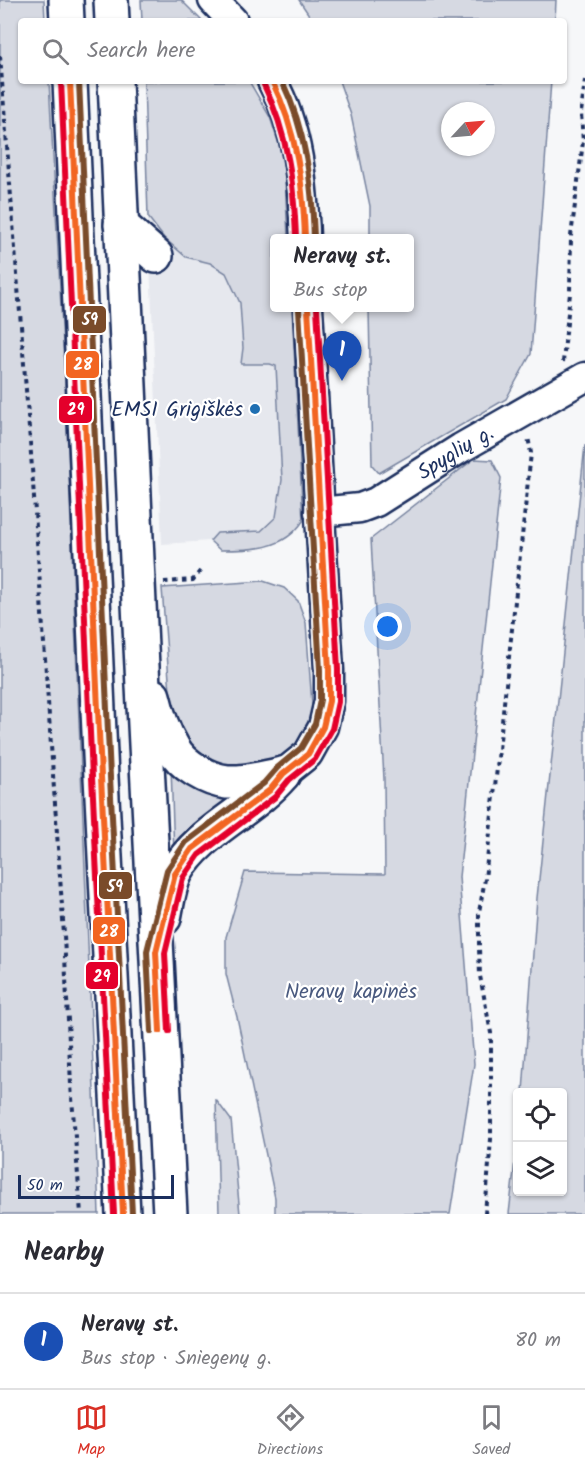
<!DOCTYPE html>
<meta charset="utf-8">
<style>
body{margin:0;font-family:Kalam,sans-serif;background:#f2f2f3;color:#2b2b33}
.controls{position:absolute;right:18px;bottom:18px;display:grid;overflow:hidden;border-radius:6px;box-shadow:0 2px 4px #0004}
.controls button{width:54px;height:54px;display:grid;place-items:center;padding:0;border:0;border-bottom:2px solid #e1e1e2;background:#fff;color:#2b2b33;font:30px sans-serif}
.compass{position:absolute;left:441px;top:102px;width:54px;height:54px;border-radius:50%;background:#fff;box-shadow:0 2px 4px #0004;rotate:64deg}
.scale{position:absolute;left:18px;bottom:15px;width:156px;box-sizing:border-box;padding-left:6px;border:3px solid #1b2f5e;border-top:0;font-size:16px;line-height:21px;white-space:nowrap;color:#1b2f5e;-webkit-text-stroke:4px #fff;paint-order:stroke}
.you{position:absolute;left:388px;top:627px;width:21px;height:21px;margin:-15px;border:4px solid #fff;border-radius:50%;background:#1a73e8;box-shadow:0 0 0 9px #1a73e833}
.badge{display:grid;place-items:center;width:39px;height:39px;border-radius:50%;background:#d93025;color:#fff;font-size:20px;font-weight:700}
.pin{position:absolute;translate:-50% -50px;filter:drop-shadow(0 2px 3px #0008)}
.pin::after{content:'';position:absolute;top:32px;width:21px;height:18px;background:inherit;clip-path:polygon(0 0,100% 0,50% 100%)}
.popup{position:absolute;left:270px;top:234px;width:144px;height:78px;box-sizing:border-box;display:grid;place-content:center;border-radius:6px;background:#fff;filter:drop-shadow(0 2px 4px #0005);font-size:20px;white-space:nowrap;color:#7c7c81}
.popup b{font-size:22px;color:#2b2b33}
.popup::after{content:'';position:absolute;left:50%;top:100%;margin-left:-12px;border:12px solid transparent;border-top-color:#fff}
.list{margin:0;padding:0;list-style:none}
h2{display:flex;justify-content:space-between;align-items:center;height:78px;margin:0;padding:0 24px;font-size:26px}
h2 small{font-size:20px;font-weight:400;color:#7c7c81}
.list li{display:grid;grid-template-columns:39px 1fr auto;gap:18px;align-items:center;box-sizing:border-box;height:96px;padding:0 24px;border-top:2px solid #e1e1e2}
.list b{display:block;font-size:22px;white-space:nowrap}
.list p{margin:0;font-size:20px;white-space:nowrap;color:#7c7c81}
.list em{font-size:20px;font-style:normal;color:#7c7c81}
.icon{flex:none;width:33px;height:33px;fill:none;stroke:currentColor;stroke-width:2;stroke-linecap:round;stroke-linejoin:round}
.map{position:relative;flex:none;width:585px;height:1214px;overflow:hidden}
.search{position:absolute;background:#fff;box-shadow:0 2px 4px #0004;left:18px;right:18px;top:18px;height:66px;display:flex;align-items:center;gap:15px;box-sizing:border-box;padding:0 21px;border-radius:6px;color:#7c7c81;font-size:22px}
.sheet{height:174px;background:#fff}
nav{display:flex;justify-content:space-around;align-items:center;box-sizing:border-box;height:84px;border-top:2px solid #e1e1e2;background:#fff;font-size:16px;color:#7c7c81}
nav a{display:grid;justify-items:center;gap:3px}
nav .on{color:#d93025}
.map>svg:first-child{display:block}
.built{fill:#e6e8ee}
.green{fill:#d6d9e2;stroke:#7884a0;stroke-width:1.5;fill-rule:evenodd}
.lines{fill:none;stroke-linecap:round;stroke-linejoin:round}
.minor-casing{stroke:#1b2f5e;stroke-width:33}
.highway-casing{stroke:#1b2f5e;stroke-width:38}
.path{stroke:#1b2f5e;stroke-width:4;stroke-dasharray:4.5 4.5;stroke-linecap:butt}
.minor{stroke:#fff;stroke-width:28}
.highway{stroke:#fff;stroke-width:33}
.bus-1-casing{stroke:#fff;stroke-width:10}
.bus-2-casing{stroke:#fff;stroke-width:10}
.bus-3-casing{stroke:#fff;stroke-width:10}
.bus-1{stroke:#f26522;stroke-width:6}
.bus-2{stroke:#e4002b;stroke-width:6}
.bus-3{stroke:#7a4b2a;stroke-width:6}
.poi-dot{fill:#1f6fb2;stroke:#fff;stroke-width:2}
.labels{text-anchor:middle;stroke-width:4.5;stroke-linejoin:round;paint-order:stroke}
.poi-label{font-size:21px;fill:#1b2f5e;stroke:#fff;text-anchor:end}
.street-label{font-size:21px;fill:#1b2f5e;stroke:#fff}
.park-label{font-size:21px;fill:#4a5a7f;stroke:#fff}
.line-badge{stroke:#fff;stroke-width:2}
.badge-label{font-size:16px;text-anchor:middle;font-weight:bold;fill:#fff}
</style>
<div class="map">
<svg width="585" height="1214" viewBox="0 0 585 1214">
<rect width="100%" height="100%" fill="#f6f7f9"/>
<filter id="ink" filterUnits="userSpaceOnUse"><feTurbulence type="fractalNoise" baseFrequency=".0167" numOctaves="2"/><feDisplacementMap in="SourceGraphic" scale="12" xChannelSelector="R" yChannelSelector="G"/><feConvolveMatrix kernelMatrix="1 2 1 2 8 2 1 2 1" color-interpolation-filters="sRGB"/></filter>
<g filter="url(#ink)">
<polygon class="built" points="148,217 164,238 186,257 210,263 226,272 240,303 243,348 241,364 270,364 276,366 282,480 276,517 261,531 217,533 210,541 162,544"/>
<g class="green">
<polygon points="0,0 44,0 45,21 21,21 21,81 49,81 66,401 99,1214 0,1214"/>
<polygon points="141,0 181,0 202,21 142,21"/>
<polygon points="299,0 556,0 555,21 313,21"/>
<path d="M144 81H249L270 117 284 160 288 238H274V308H292L303 521C284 550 252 550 220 550L210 541 217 533 261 531 276 517 282 480 276 366 270 364H241L243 348 240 303 226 273 210 263 186 257 164 238 148 217Z"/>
<path d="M339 81H551L531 354 506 399 379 473 372 465 369 308H410V238H370V206L351 115ZM450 111H486V147H450Z"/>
<polygon points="585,445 585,1214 509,1214 517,1144 518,1192 562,1192 562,1092 523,1092 537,898"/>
<polygon points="474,459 492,460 501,478 459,877 474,1064 450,1214 275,1214 275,1198 237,1017 226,974 226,937 245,872 385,874 384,779 371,539"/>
<polygon points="263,581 284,588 298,601 306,623 313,718 294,747 267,765 204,767 172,718 162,588"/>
<polygon points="171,766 250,794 174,855"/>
<polygon points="216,1100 231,1120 240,1214 219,1214"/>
</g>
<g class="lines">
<g class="minor-casing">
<g id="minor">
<polyline points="213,0 233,21"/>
<path d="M272 81C299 130 303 184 305 238"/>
<path id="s1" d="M319 512 360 508 376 502 461 448 585 377"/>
<polyline points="283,774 308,754 323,727 329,701 329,670 308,308"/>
</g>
</g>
<g class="highway-casing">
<g id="highway">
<polyline points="66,0 67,21"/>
<polyline points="111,0 112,21"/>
<polyline points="70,81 101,777 123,1214"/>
<polyline points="115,81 141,647 170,1214"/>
<polyline points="121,225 156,256"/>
<path d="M153 696C157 713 164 733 173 748 182 765 208 780 227 782 246 783 264 778 283 774"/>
<path d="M164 918C167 904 169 885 176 872 200 830 251 812 283 774"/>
</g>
</g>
<g class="path">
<polyline points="0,56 31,454 64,935 71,1085 81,1214"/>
<polyline points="563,362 570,293 571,236 583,142 581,113 585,80"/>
<polyline points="164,582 193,580 201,570"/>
<polyline points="485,1214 491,1139 491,1033 480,976 479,948 479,912 485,879 531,453 528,437"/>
</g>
<use href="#minor" class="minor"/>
<use href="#highway" class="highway"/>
<g class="bus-1-casing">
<g id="bus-1">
<polyline points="70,81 101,777 123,1214"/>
<path d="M272 81C297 131 303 183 305 238"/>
<polyline points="160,1031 156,952 175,874 192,849 270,790 283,774 308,754 323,727 329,701 329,670 308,308"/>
</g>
</g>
<g class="bus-2-casing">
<g id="bus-2">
<polyline points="61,81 92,777 114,1214"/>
<path d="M264 85C288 134 294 184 296 238"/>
<polyline points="169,1031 165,953 183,878 199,855 275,797 289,780 315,759 332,729 338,702 338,669 317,308"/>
</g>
</g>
<g class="bus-3-casing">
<g id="bus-3">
<polyline points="79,81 110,777 132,1214"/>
<path d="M282 81C306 131 312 183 314 238"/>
<polyline points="151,1031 147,951 167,870 186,842 264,783 277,768 301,748 315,724 320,700 320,670 299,309"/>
</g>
</g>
<use href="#bus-1" class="bus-1"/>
<use href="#bus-2" class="bus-2"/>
<use href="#bus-3" class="bus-3"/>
</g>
</g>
<circle class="poi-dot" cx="255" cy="409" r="6"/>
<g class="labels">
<g class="poi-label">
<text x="243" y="416">EMSI Grigiškės</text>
</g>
<g class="street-label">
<text dy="7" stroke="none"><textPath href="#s1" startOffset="152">Spyglių g.</textPath></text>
</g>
<g class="park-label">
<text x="351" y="998">Neravų kapinės</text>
</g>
</g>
<g class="line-badge">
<rect x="72" y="305" width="35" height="29" rx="6" fill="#7a4b2a"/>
<rect x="65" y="350" width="35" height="29" rx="6" fill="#f26522"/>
<rect x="58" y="395" width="35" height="29" rx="6" fill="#e4002b"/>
<rect x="98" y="871" width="35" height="29" rx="6" fill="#7a4b2a"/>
<rect x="92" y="916" width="34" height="29" rx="6" fill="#f26522"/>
<rect x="85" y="961" width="34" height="29" rx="6" fill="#e4002b"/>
</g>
<g class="badge-label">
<text x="90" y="325">59</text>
<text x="83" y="370">28</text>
<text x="76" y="415">29</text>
<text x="115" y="892">59</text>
<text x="109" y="937">28</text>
<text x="102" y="982">29</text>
</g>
</svg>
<div class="controls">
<button><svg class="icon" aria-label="locate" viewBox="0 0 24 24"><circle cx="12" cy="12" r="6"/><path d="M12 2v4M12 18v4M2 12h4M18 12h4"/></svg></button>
<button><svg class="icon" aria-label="layers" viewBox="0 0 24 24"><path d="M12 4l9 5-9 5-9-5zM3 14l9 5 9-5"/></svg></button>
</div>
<svg class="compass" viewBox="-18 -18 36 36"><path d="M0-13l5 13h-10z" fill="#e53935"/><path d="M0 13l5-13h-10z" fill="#7c7c81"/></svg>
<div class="scale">50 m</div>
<div class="you"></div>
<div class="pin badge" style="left:342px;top:381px;background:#1a4fb4">1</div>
<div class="popup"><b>Neravų st.</b>Bus stop</div>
<div class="search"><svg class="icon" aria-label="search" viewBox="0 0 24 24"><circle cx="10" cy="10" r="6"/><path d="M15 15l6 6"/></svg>Search here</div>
</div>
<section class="sheet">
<h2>Nearby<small></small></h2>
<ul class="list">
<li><span class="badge" style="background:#1a4fb4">1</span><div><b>Neravų st.</b><p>Bus stop · Sniegenų g.</p></div><em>80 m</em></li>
</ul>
</section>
<nav>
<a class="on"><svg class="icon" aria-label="map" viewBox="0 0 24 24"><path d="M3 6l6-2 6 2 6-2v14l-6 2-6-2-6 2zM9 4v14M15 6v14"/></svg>Map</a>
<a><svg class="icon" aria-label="directions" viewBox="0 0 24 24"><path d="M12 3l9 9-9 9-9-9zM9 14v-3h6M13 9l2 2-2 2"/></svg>Directions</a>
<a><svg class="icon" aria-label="saved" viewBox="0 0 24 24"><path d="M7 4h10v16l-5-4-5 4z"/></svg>Saved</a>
</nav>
